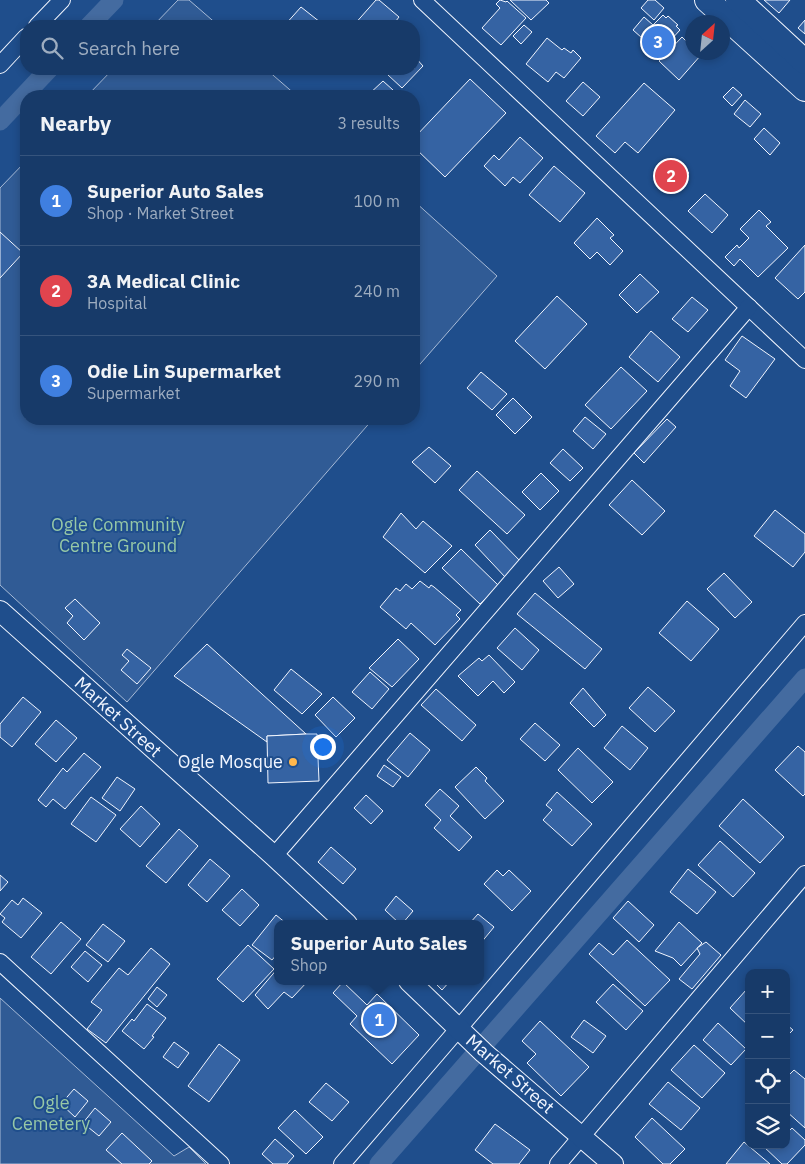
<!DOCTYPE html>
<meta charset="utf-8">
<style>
body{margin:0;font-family:"IBM Plex Sans",sans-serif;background:#244571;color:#f1f3f6}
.controls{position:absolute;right:15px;bottom:15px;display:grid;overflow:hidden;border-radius:10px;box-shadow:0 2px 8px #0003}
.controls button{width:45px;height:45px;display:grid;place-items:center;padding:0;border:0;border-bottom:1px solid #36547d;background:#173a69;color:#f1f3f6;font:25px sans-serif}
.compass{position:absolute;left:685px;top:15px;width:45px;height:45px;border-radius:50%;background:#173a69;box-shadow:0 2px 8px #0003;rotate:27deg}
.you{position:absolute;left:322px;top:746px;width:18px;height:18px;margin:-12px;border:4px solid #fff;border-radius:50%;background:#1a73e8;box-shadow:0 0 0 8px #1a73e833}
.badge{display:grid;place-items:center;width:32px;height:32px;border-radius:50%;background:#95b2f1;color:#fff;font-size:16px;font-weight:700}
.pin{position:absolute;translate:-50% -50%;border:2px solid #fff;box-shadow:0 1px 5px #0006}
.popup{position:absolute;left:274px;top:920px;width:210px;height:65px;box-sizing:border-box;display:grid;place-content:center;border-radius:10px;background:#173a69;filter:drop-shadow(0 1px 4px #0005);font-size:16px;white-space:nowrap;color:#9eadc0}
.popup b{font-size:19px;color:#f1f3f6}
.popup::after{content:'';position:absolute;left:50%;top:100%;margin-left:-10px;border:10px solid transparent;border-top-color:#173a69}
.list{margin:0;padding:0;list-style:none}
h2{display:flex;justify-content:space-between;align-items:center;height:65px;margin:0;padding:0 20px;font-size:21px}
h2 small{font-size:16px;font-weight:400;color:#9eadc0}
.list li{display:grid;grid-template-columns:32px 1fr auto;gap:15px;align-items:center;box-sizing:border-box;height:90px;padding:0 20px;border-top:1px solid #36547d}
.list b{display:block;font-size:19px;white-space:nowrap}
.list p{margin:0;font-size:16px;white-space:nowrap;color:#9eadc0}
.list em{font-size:16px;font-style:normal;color:#9eadc0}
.icon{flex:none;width:28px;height:28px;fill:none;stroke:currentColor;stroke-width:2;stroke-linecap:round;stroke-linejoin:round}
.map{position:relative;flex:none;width:805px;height:1164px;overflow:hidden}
.search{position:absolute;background:#173a69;box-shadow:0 2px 8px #0003;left:20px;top:20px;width:400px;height:55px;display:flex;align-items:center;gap:12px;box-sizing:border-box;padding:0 18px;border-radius:20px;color:#9eadc0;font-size:19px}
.panel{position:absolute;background:#173a69;box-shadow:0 2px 8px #0003;left:20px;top:90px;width:400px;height:335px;border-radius:20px}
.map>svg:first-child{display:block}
.green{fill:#305b95;stroke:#a8bbd7}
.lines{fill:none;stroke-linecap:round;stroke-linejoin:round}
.canal{stroke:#446ba0;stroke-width:19}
.building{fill:#3563a3;stroke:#f2f6ff}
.minor-casing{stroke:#f2f6ff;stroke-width:18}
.tertiary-casing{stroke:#f2f6ff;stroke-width:22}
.secondary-casing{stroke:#f2f6ff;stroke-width:26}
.minor{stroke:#1f4e8c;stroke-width:16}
.tertiary{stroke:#1f4e8c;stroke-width:20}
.secondary{stroke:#1f4e8c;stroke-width:24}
.poi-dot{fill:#ffb74d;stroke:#1f4e8c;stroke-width:2}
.labels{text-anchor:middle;stroke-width:4;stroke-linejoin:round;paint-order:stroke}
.park-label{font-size:18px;fill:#97c8a6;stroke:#1f4e8c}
.street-label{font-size:18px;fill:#f2f6ff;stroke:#1f4e8c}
.poi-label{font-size:18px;fill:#f2f6ff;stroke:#1f4e8c;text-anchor:end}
</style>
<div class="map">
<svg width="805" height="1164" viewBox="0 0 805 1164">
<rect width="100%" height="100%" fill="#1f4e8c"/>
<g class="green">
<polygon points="178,0 189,0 219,26 153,26"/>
<polygon points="113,69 266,69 297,96 87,96"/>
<polygon points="26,161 26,419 373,419 127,702 0,585 0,188"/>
<polygon points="414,201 497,276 414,371"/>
<polygon points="0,998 174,1156 189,1147 206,1164 0,1164"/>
</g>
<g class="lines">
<g class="canal">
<polyline points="89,26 114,0"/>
<polyline points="0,121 49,69"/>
<polyline points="379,1164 805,678"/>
</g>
</g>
<g class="building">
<polygon points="376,0 379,0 399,17 392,26 353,26"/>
<polygon points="500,0 506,2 507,1 526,18 501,45 482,28 500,8 496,4"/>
<polygon points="510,0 546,0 549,3 531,20"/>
<polygon points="648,0 655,0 664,8 654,20 641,8"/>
<polygon points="764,0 790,0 779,13"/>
<polygon points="301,7 325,26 284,26"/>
<polygon points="663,15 666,18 668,16 678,25 676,26 680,30 659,53 633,30 644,17 653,25"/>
<polygon points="805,20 805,34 798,28"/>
<polygon points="524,25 532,32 521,44 513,36"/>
<polygon points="682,37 692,47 692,52 699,52 701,55 679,80 659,61"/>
<polygon points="547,38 562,50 564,48 571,53 573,50 581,58 564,78 556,72 548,82 526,64"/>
<polygon points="414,56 423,66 402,88 388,75 394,69 414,69"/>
<polygon points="470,79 506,113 445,177 414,147 414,138"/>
<polygon points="383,81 393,90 387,96 367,96"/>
<polygon points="583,82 600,97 583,116 566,101"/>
<polygon points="644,83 675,110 638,153 625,142 615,153 596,136"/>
<polygon points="733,87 742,95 732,106 723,97"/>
<polygon points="745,100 761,114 750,127 734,114"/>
<polygon points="764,128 780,143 770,155 754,139"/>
<polygon points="520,137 543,158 520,183 513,177 505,186 484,166 494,155 499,160"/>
<polygon points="674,159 689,173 669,193 654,178"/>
<polygon points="554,166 585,193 560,222 529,195"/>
<polygon points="705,194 728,215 712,233 688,211"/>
<polygon points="759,210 771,222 766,226 788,248 758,277 740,259 734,266 725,257 737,245 739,248 749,238 740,229"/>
<polygon points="597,218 614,235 610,238 623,251 610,265 597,252 590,259 574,243"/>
<polygon points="0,232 23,253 0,278"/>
<polygon points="805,245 805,292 798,299 775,278"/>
<polygon points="640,274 659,292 637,313 619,295"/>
<polygon points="557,296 587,324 545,369 515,341"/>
<polygon points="692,297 708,310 688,332 672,319"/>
<polygon points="651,331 680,357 658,382 629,357"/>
<polygon points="742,336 775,359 746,398 730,386 740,371 725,360"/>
<polygon points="621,367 647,391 611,429 585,405"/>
<polygon points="481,372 507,394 492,410 467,388"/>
<polygon points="513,398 532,417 515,434 496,415"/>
<polygon points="585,417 606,434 593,449 573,431"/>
<polygon points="667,419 676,427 644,463 634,453"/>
<polygon points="429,447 451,466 435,483 412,462"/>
<polygon points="563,449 583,468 570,481 550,463"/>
<polygon points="477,471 525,515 507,534 459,490"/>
<polygon points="541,473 559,491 540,510 522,492"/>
<polygon points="632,480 665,511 642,535 609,505"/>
<polygon points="775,510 805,534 805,552 793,567 754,536"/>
<polygon points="401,513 416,529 423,521 452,546 425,573 383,537"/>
<polygon points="490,530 522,563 506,578 475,545"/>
<polygon points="461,549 499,586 480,604 442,568"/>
<polygon points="559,567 574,584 558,598 543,581"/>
<polygon points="724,573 752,602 735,618 707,589"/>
<polygon points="420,581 429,588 431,585 434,587 461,610 456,615 460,619 435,645 411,623 406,629 380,607 396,588 400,591 406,584 412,589"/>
<polygon points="535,593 602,649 585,669 517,614"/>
<polygon points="75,599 100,623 84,640 67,623 73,616 65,608"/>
<polygon points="687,601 719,629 691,661 659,633"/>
<polygon points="515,628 539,650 522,670 497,648"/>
<polygon points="398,639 419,659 392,687 369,668"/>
<polygon points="207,644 306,734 267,736 267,742 174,676"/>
<polygon points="127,649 151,668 137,684 121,670 129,661 122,655"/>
<polygon points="489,655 515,682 504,693 493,681 478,696 458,676 479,658 482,661"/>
<polygon points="291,669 322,694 302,714 274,690"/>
<polygon points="370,672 389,689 372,709 352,692"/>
<polygon points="648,687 675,711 655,732 629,708"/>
<polygon points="583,688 606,715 594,727 570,703"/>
<polygon points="436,689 476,725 462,741 421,705"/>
<polygon points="23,697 41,712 12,747 0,737 0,724"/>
<polygon points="333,697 355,718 336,737 315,715"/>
<polygon points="56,720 77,738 56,762 35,744"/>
<polygon points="535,723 560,745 545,761 520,739"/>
<polygon points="622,726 648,748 630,770 604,748"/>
<polygon points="410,733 430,750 408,777 387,760"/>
<polygon points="306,734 317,734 319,781 268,783 267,736"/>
<polygon points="798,746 805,752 805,794 803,796 775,770"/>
<polygon points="578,748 613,782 592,803 558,770"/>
<polygon points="84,753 101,767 65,809 53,799 46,807 38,800 63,768 67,772"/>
<polygon points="384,765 401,777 393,787 377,776"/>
<polygon points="476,767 487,778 485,781 504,801 485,819 455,787"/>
<polygon points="117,777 135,789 120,811 102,798"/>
<polygon points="440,789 459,806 450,816 472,837 459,851 434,828 441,820 425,805"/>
<polygon points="557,792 592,824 572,846 543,820 552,810 546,805"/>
<polygon points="366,795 383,811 371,824 354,808"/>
<polygon points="91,797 116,815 96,842 71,824"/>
<polygon points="743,799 784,837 760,863 719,826"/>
<polygon points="141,806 160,824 140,847 120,829"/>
<polygon points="179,829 198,846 166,883 146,866"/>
<polygon points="720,841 755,873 733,897 698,865"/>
<polygon points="331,847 356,869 343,884 318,862"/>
<polygon points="210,859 230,876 207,902 188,885"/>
<polygon points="688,869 716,892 697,914 670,892"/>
<polygon points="497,870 503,876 509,870 531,891 512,911 484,884"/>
<polygon points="0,875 8,882 0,891"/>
<polygon points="242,889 259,905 240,926 222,910"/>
<polygon points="396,896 413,911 402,924 400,924 385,910"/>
<polygon points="23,898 42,913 21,938 2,922 5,918 0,914 12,900 18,905"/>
<polygon points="628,901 654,925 639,942 613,918"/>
<polygon points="478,914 494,927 480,944 480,924 469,924"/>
<polygon points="276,915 287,924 278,924 278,953 272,960 252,945"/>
<polygon points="61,922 81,939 51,974 31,957"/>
<polygon points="679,922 702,943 681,966 673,958 655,951"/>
<polygon points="103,924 125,941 108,962 86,945"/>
<polygon points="627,940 670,980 645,1006 589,954 599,943 613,955"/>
<polygon points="706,942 721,955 692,989 679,979 700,954 697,948"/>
<polygon points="248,945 274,969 243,1002 217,979"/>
<polygon points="151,948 170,964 106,1043 87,1029 102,1010 91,1002 119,968 128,975"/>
<polygon points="85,951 102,965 88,982 71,967"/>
<polygon points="278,968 278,981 308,981 292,998 284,992 268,1009 255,995"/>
<polygon points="433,981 450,981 442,990"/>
<polygon points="343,982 367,1005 377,994 419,1035 392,1064 350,1024 357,1016 333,993"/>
<polygon points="613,984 643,1011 626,1030 596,1002"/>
<polygon points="157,987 167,995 157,1007 148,999"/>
<polygon points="747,989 749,990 749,1026 730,1008"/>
<polygon points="147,1004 166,1018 152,1036 154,1037 144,1049 122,1031 132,1019 134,1021"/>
<polygon points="584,1020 606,1036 593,1053 571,1037"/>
<polygon points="540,1021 589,1067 561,1096 527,1063 536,1054 522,1041"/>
<polygon points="718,1023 746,1049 731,1065 703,1040"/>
<polygon points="786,1024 793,1030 786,1037"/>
<polygon points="174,1042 189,1053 178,1068 163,1057"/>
<polygon points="219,1044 240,1060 209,1102 188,1086"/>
<polygon points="694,1045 725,1073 702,1098 671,1070"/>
<polygon points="794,1070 805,1079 805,1128 786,1111 786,1078"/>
<polygon points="668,1082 700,1108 681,1130 649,1104"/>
<polygon points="326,1083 349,1102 332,1121 309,1102"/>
<polygon points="74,1089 88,1101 75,1117 61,1104"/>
<polygon points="95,1108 111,1122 99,1136 83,1123"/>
<polygon points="295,1110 323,1137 306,1154 278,1128"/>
<polygon points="652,1118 685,1149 670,1164 663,1164 635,1137"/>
<polygon points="495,1124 530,1150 519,1164 493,1164 475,1150"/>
<polygon points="792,1128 805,1140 805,1145 787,1164 782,1164 762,1145 786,1145 786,1130 788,1132"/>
<polygon points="122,1133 152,1161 149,1164 122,1164 106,1150"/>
<polygon points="275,1139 294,1156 287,1164 273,1164 262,1154"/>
<polygon points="744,1142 770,1164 726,1164"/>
</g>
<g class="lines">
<g class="minor-casing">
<g id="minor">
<polyline points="422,0 805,360"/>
<polyline points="37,26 62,0"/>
<polyline points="0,65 26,37"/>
<polyline points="274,856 749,307"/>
<polyline points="0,962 221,1164"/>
<polyline points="342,1164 459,1028 805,623"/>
<polyline points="558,1164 805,874"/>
</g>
</g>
<g class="tertiary-casing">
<g id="tertiary">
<polyline points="0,611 274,856 347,924"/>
<polyline points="409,981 484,1053 613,1164"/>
</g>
</g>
<g class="secondary-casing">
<g id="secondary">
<polyline points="707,0 805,89"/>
<polyline points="738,0 805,62"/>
</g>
</g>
<use href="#minor" class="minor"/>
<use href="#tertiary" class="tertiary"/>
<use href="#secondary" class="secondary"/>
</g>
<circle class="poi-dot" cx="293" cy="762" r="5"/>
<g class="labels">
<g class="park-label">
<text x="118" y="531">Ogle Community<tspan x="118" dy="21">Centre Ground</tspan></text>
<text x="51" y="1109">Ogle<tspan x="51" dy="21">Cemetery</tspan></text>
</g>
<g class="street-label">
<text transform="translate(118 717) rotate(42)" y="6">Market Street</text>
<text transform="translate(510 1074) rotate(41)" y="6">Market Street</text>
</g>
<g class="poi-label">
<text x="283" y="768">Ogle Mosque</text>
</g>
</g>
</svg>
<div class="controls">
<button>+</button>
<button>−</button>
<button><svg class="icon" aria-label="locate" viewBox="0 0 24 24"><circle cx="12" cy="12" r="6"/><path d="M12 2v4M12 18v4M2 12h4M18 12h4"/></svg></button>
<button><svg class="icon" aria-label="layers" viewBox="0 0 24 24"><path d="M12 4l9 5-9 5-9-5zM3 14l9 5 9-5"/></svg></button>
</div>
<svg class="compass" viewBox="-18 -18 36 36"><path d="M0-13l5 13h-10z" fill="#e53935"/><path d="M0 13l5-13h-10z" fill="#9eadc0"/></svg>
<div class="you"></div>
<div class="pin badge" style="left:379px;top:1020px;background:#3f7fe0">1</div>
<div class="popup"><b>Superior Auto Sales</b>Shop</div>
<div class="pin badge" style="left:671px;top:176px;background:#e0444e">2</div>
<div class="pin badge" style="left:658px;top:42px;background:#3f7fe0">3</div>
<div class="search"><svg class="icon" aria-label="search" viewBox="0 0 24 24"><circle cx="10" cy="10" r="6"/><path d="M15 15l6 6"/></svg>Search here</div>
<section class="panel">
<h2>Nearby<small>3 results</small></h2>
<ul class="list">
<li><span class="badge" style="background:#3f7fe0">1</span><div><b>Superior Auto Sales</b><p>Shop · Market Street</p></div><em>100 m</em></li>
<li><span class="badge" style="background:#e0444e">2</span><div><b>3A Medical Clinic</b><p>Hospital</p></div><em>240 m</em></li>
<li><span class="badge" style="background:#3f7fe0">3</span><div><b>Odie Lin Supermarket</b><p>Supermarket</p></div><em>290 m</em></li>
</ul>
</section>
</div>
